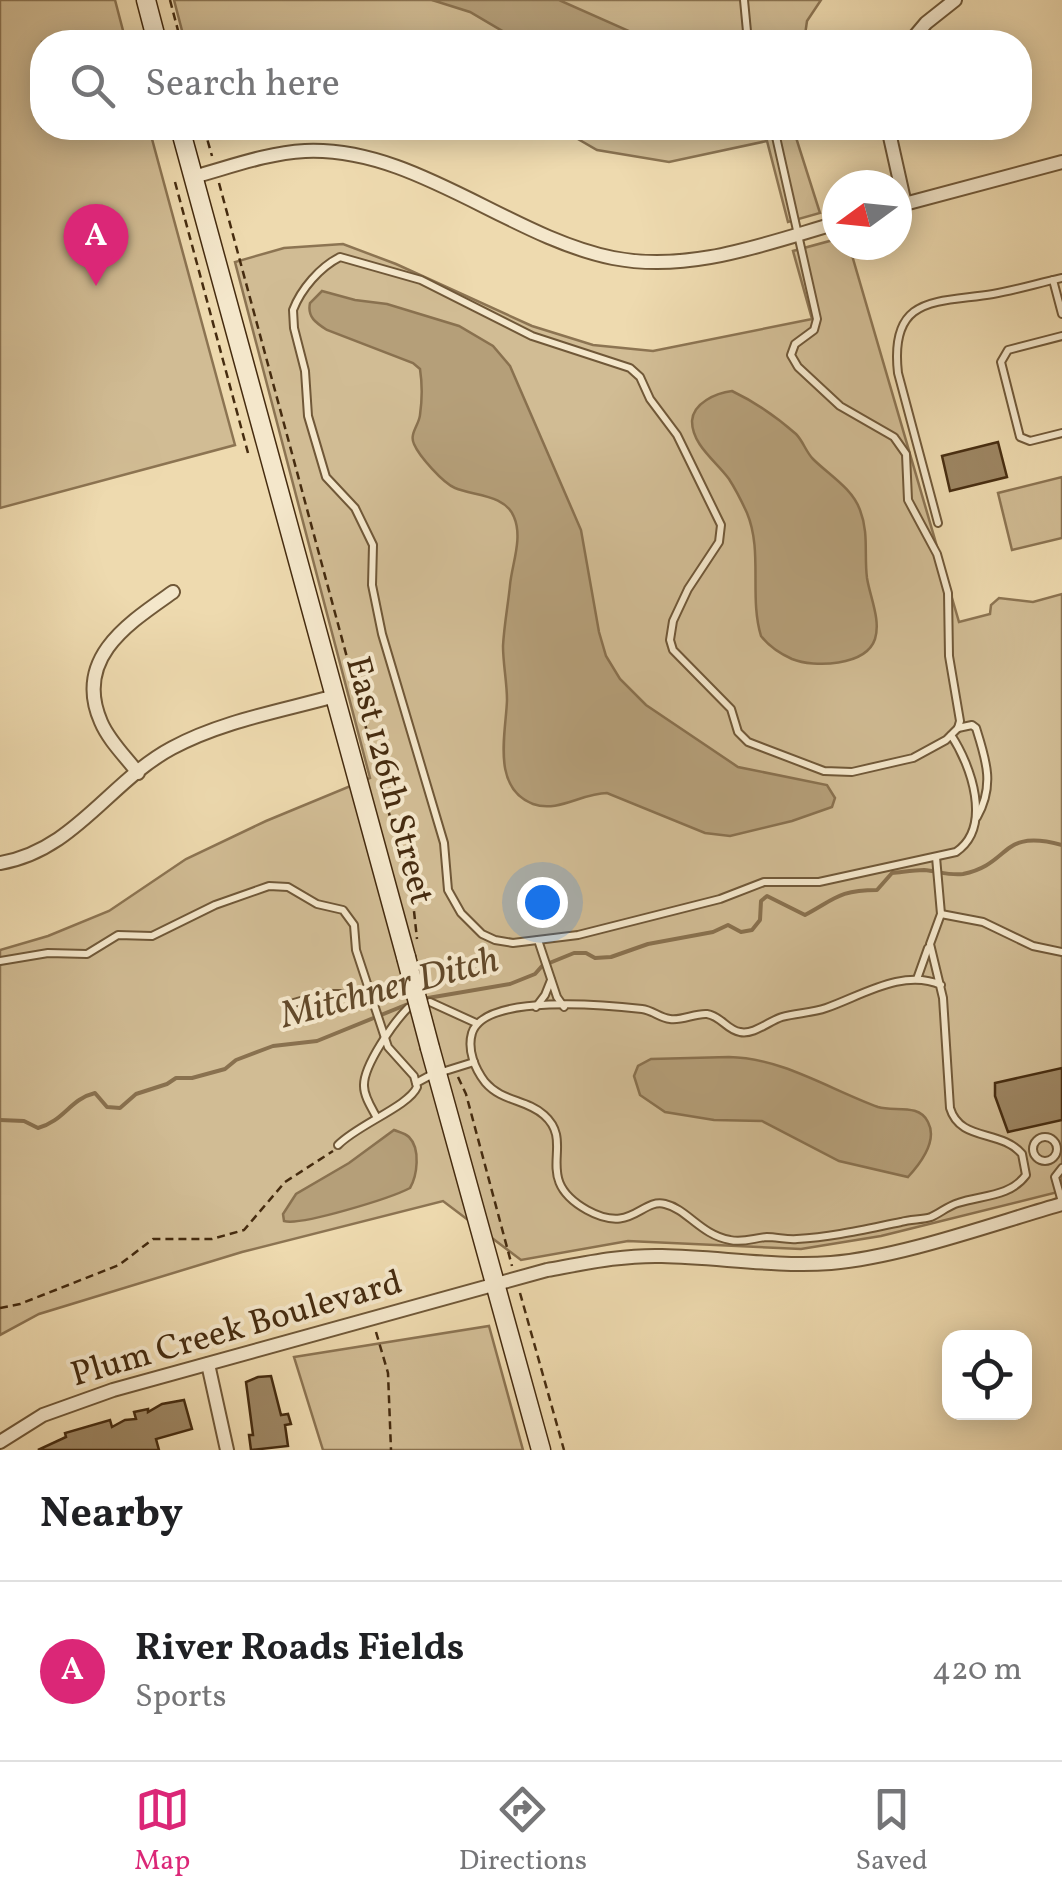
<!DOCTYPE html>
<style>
body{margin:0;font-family:Vollkorn,serif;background:#f2f2f2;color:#202124}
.controls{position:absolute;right:30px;bottom:30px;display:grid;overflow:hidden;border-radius:20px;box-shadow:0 5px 25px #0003}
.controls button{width:90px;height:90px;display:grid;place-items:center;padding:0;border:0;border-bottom:2px solid #e0e0e0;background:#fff;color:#202124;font:50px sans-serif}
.compass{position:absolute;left:822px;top:170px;width:90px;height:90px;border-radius:50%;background:#fff;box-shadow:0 5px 25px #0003;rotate:255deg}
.you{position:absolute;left:542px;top:902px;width:35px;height:35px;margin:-25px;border:8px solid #fff;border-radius:50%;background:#1a73e8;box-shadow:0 0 0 15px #1a73e833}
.badge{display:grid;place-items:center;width:65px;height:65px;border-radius:50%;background:#db2777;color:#fff;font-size:32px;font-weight:700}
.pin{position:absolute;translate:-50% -82px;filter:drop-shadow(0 2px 5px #0008)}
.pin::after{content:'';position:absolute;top:52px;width:35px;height:30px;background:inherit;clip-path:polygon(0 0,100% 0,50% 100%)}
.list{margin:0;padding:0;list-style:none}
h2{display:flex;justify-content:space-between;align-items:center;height:130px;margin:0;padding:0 40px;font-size:42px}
h2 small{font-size:32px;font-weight:400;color:#757577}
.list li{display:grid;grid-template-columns:65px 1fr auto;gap:30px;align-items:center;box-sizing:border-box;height:180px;padding:0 40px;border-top:2px solid #e0e0e0}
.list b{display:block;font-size:38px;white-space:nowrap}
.list p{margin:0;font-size:32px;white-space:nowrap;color:#757577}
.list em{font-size:32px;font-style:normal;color:#757577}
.icon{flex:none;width:55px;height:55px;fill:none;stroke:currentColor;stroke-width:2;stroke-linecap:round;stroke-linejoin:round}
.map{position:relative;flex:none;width:1062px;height:1450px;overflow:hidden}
.search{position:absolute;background:#fff;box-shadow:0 5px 25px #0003;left:30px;right:30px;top:30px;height:110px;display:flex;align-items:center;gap:25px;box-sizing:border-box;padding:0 35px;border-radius:40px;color:#757577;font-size:38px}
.sheet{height:310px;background:#fff}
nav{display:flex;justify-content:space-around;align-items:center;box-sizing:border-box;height:140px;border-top:2px solid #e0e0e0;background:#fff;font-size:28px;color:#757577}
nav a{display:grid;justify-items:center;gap:5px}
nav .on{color:#db2777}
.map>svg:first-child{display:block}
.green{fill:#d1bc94;stroke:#8c7452;stroke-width:2.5}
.water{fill:#b59f79;stroke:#89714f;stroke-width:2.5}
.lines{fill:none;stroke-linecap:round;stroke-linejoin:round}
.stream{stroke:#89714f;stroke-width:4}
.building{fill:#9d8663;stroke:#462c10;stroke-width:2.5}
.lane-casing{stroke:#705838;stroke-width:10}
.street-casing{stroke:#705838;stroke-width:16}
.secondary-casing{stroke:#462c10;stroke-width:21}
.path{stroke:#462c10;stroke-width:2.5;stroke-dasharray:8 5;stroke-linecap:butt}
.lane{stroke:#f4e7cb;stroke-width:6}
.street{stroke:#f4e7cb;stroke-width:12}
.secondary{stroke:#f4e7cb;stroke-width:18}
.secondary-bridge-casing{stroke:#462c10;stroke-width:21;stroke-linecap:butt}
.secondary-bridge{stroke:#f4e7cb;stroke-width:18}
.labels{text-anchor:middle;stroke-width:8;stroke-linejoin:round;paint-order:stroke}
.street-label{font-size:35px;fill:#462c10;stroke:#f4e7cb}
.water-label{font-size:38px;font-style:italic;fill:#62492a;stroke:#f4e7cb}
</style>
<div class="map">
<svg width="1062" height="1450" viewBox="0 0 1062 1450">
<rect width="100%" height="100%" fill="#eedaaf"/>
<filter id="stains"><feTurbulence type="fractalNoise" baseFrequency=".002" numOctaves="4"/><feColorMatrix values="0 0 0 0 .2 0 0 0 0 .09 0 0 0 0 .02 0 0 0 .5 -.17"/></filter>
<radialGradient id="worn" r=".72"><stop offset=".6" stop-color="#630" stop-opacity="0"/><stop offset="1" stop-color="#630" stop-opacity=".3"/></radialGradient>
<g class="green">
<polygon points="0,0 115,0 126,42 42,42 42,128 149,128 235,445 0,508"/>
<polygon points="174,0 821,0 807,21 804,42 185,42"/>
<polygon points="559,128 793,128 820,213 788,222 767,141 669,162 597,150"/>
<polygon points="837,239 837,245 849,245 959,622 990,614 991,605 999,598 1033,602 1062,594 1062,1191 881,1236 801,1249 628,1241 521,1260 443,1201 242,1252 39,1314 0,1335 0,950 48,936 109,911 186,859 266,821 370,778 235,262 284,248 343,244 396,264 532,326 593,345 653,351 812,319 793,251"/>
<polygon points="1062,477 1062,538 1012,550 998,493"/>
<polygon points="489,1326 523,1450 323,1450 294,1357"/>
</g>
<g class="water">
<polygon points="432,0 559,0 629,31 648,42 521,42 470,12"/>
<path d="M322 291 355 300 387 304 459 326 493 346 510 366 581 530 599 632 606 656 620 679 646 705 738 767 827 785 835 798 832 807 792 821 730 836 705 833 607 793C582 793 558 813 533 804 491 788 506 733 507 700 507 682 503 664 503 646 504 626 508 605 510 585 512 564 523 538 514 517 505 494 474 496 455 488 443 483 419 456 414 444 409 434 419 425 420 415 422 401 422 382 420 369L413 363 327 330C316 323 307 317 310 303Z"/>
<path d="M732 391C755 402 778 418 796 434 803 441 806 452 813 459 829 475 852 488 860 510 869 533 864 555 867 578 870 597 881 620 875 639 866 666 814 668 792 659 781 654 768 645 761 636 749 597 763 551 747 513 742 502 736 490 729 479 716 461 692 445 692 421 693 403 716 393 732 391Z"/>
<path d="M729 1057C782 1058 829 1089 878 1107 894 1112 919 1103 928 1122 938 1141 920 1164 908 1177L839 1161 762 1121 714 1120 665 1112 640 1095 634 1076 638 1066 651 1059Z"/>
<path d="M394 1130C399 1132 405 1133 409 1137 421 1149 417 1176 410 1188 391 1198 301 1226 284 1221L283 1214 296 1194 349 1163Z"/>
</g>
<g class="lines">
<g class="stream">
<path d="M422 999 510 984 535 974 542 966 574 953H586L595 958 611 957 648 944 713 932 728 925 741 932 752 930 760 920 761 901 767 896 805 915C835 899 839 890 877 890L892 873C903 872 913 870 924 870 937 871 950 876 963 874 1012 864 999 828 1062 845"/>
<path d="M0 1120 24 1121 38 1128C64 1121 70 1099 95 1093L107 1107 120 1108 136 1094 167 1084 176 1078H192L225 1069 236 1060 273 1046 317 1041 413 1002"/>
</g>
</g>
<g class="building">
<polygon points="998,442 1007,477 950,491 942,456"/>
<polygon points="1062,1068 1062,1120 1008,1132 995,1096 995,1083"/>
<polygon points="271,1376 281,1415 288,1414 291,1424 285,1425 288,1446 251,1450 249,1435 253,1435 246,1382 258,1377"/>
<polygon points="184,1400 192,1429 156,1439 159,1450 38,1450 66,1437 65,1433 110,1420 112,1427 125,1420 136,1419 134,1412 148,1409 148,1412 162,1404"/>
</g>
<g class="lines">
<g class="lane-casing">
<g id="lane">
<polyline points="744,0 748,42"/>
<path d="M774 128 817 319 814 330 795 344 791 355 798 367 840 406 894 437 906 454 908 500 937 554 948 593 949 656 960 721 958 728 946 740 913 758 852 772 824 771 748 742 738 732 731 709 673 650 670 640 673 621 688 589 719 542 721 525 677 435 650 399 640 377 630 368 532 336 421 280 340 257C320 267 301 289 293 310L294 328 305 371 308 416 326 477 355 508 373 545 372 585 382 634 444 843 448 890 461 913 482 934 495 940 513 943 578 935 720 899 764 882H819L956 852C993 827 971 765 951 735"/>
<polyline points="1053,280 1062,314"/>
<polyline points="1062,336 1008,350 1001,362 1020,437 1030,441 1062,433"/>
<path d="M938 523 898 373C889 294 938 303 993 294 1016 290 1039 283 1062 278"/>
<path d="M958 728 972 725 976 728C986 760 995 785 977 817"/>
<path d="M936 857 941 914 930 944 943 998 950 1108C960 1142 1001 1129 1022 1154L1026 1175C1010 1197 982 1195 958 1203 948 1206 940 1213 931 1217 922 1220 911 1219 901 1222 866 1229 833 1237 797 1239 787 1240 777 1237 767 1237 754 1238 743 1243 730 1240 701 1235 687 1209 665 1204 641 1198 632 1235 587 1210 530 1178 577 1144 544 1115 526 1099 502 1102 485 1082 475 1069 467 1050 472 1033 485 993 608 1005 642 1009 652 1010 660 1018 670 1019 682 1021 695 1013 707 1014 721 1016 727 1030 740 1032 754 1035 769 1021 782 1017 796 1013 812 1013 826 1008 861 996 903 968 941 985"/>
<polyline points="941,914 983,922 1033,946 1062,952"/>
<polyline points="538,940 557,997 564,1007"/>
<path d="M0 961 48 953 87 954 118 935 152 936 215 905 269 886 288 887 317 904 343 910 354 925 356 950 388 1047 414 1076 417 1087C409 1106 357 1125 338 1145"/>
<polyline points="917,979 928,948"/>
<polyline points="430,1002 476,1023"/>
<polyline points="287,1005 325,994 373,994"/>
<polyline points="536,1007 545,995 551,980"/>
<polyline points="416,1083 429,1076 474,1062"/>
<path d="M376 1116C371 1107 364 1096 364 1086 363 1066 394 1022 408 1008"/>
<circle cx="1045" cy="1149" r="12"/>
<polyline points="1062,1168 1055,1177 1062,1202"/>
</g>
</g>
<g class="street-casing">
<g id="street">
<polyline points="910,42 926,23 955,0"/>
<polyline points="888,128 905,204"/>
<path d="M193 177C230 167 267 153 305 151 414 146 509 237 613 258 690 273 764 244 837 223"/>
<polyline points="897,206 1062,162"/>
<path d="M138 773C126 757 109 741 101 722 73 658 129 623 173 592"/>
<path d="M0 863C74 851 110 781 172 748 222 721 281 711 335 696"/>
<polyline points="208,1364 227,1450"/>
<path d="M0 1442 43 1415 113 1390 547 1270C586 1263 622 1255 662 1256 718 1257 774 1267 831 1263 902 1257 992 1224 1062 1204"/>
</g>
</g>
<g class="secondary-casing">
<g id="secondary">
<polyline points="146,0 157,42"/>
<polyline points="180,128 406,957"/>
<polyline points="430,1048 541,1450"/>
</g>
</g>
<g class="path">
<polyline points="170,0 181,42"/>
<polyline points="204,128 212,156"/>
<polyline points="175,182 248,453"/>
<polyline points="219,183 413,902 417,939"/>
<polyline points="458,1077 466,1094 512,1266"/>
<polyline points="520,1293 564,1450"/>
<polyline points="0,1308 20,1304 119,1265 153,1239 212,1239 244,1230 285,1182 333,1151"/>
<polyline points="376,1332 388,1373 391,1450"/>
</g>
<use href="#lane" class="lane"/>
<use href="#street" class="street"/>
<use href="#secondary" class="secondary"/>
<g class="secondary-bridge-casing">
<polyline id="secondary-bridge" points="406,957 430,1048"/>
</g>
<use href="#secondary-bridge" class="secondary-bridge"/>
</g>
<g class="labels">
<g class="street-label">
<text transform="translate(391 780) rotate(75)" y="12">East 126th Street</text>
<text transform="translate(236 1327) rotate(-16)" y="12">Plum Creek Boulevard</text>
</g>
<g class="water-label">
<text transform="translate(389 986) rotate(-15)" y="13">Mitchner Ditch</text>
</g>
</g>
<rect width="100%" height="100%" filter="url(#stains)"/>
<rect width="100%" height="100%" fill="url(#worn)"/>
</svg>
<div class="controls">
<button><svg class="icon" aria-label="locate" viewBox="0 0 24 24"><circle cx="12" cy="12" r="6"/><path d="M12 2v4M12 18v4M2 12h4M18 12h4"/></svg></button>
</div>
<svg class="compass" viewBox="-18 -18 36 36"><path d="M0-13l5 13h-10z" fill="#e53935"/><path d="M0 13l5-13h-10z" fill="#757577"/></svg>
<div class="you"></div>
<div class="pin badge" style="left:96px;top:286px">A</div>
<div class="search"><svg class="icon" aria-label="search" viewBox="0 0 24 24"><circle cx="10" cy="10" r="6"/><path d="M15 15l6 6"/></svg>Search here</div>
</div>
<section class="sheet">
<h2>Nearby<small></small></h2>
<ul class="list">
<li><span class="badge">A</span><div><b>River Roads Fields</b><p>Sports</p></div><em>420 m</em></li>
</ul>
</section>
<nav>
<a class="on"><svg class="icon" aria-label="map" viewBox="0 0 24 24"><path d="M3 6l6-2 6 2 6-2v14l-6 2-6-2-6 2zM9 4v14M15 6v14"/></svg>Map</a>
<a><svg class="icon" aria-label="directions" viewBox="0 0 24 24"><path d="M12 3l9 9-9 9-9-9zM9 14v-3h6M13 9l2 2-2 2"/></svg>Directions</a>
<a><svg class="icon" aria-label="saved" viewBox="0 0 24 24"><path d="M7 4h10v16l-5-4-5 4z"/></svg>Saved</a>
</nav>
